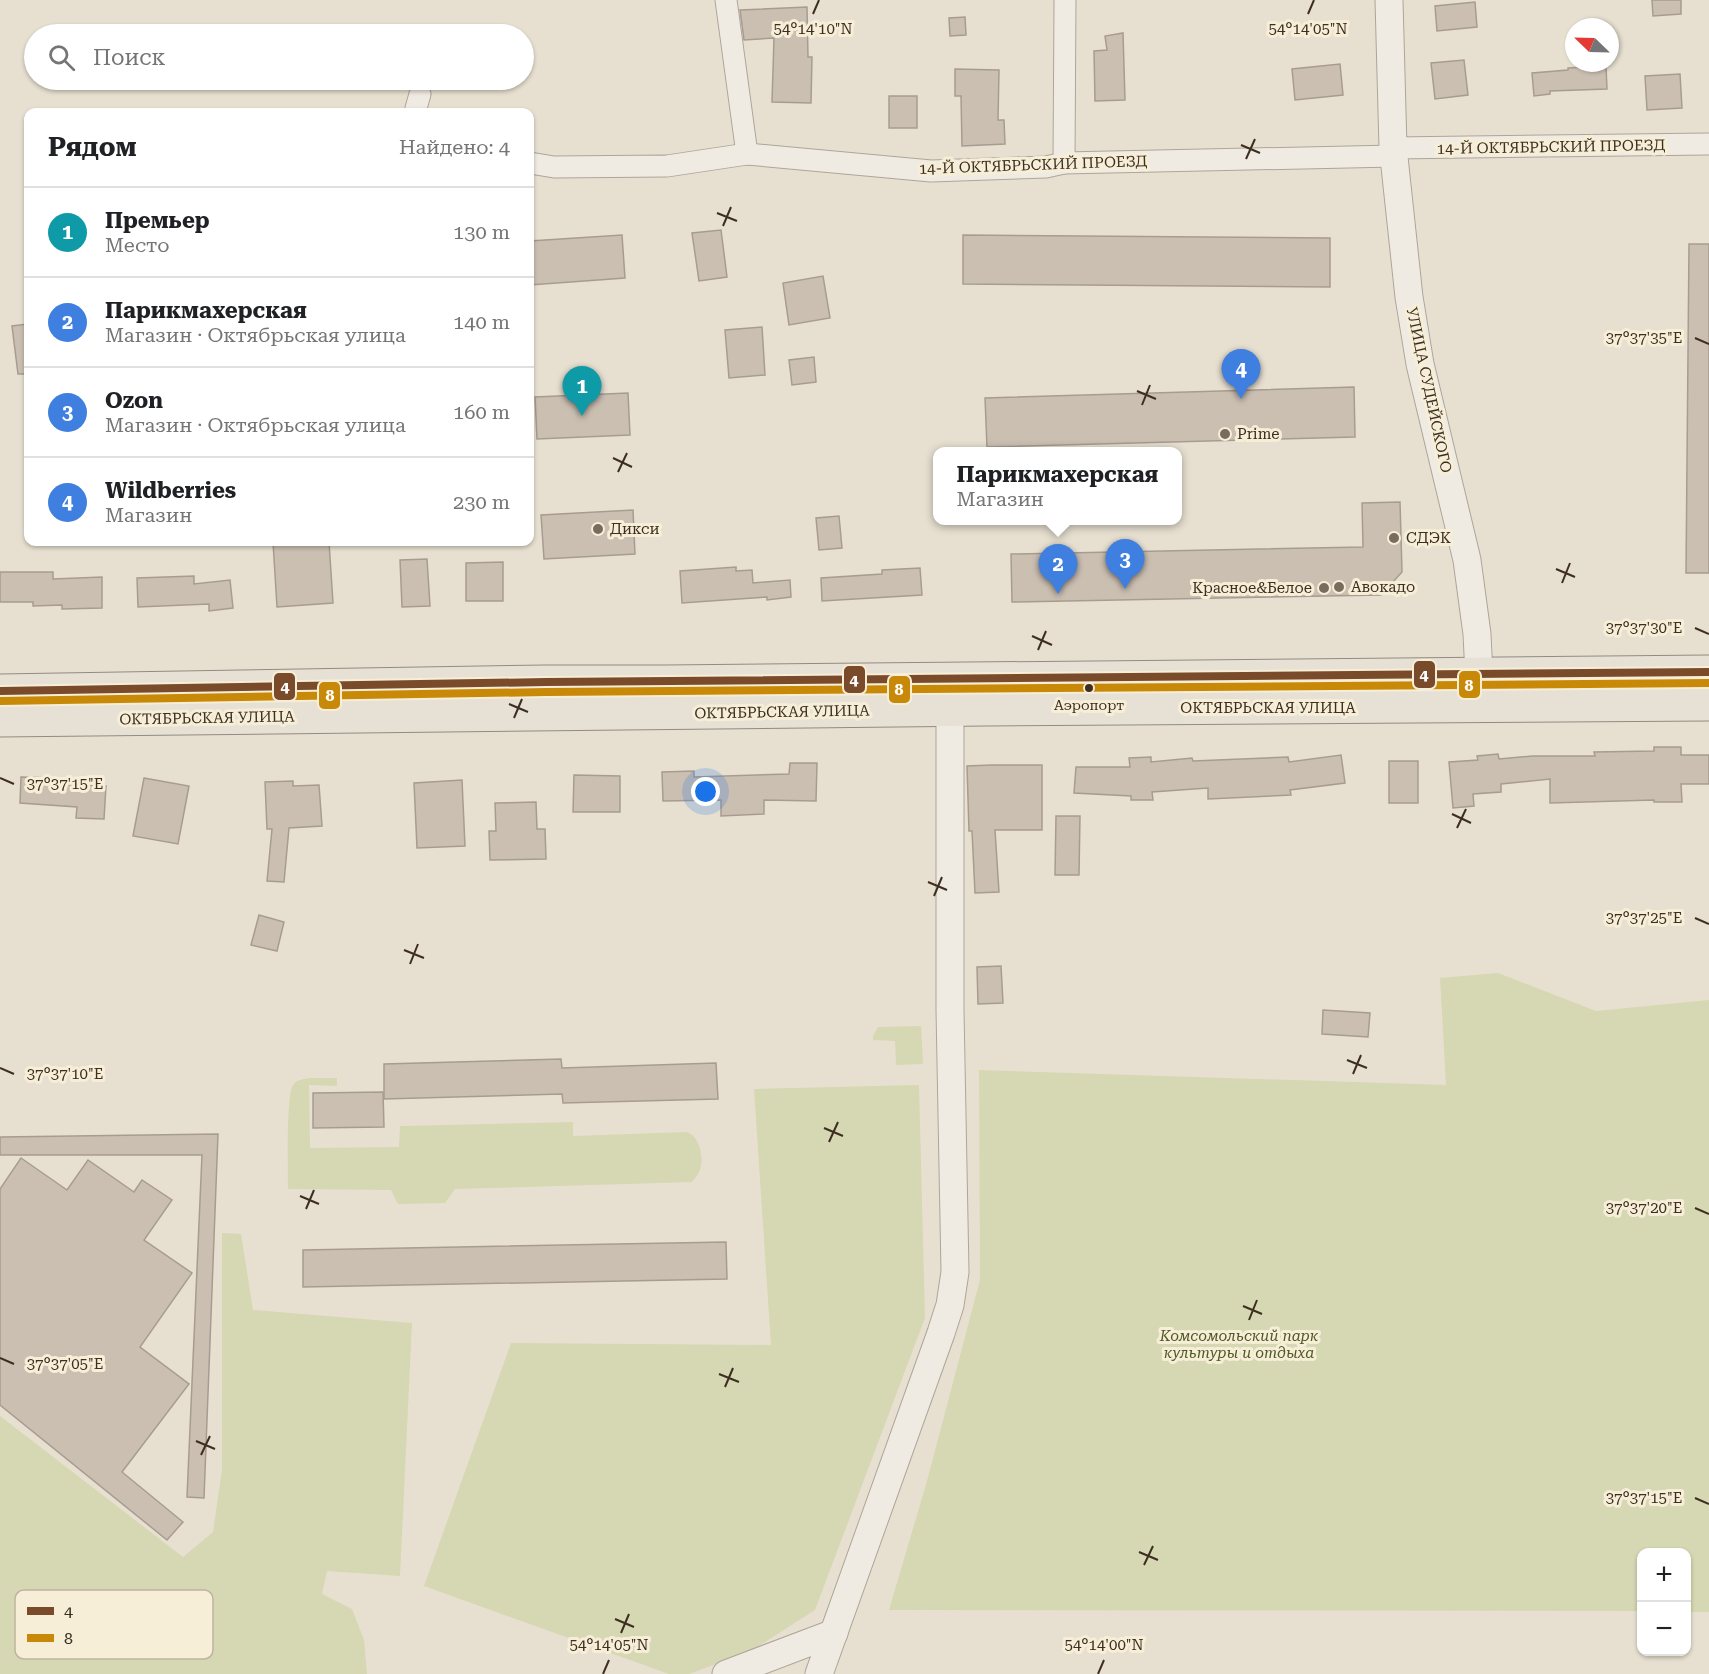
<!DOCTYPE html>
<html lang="ru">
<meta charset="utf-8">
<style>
body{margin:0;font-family:"Roboto Serif",serif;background:#f2f2f2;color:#202124}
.controls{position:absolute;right:18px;bottom:18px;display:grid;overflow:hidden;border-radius:12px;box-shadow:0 2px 4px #0004}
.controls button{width:54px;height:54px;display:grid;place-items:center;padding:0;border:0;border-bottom:2px solid #e0e0e0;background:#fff;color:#202124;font:30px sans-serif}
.compass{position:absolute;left:1565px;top:18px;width:54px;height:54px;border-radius:50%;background:#fff;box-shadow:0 2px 4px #0004;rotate:293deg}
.you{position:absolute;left:706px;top:792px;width:21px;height:21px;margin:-15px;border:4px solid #fff;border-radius:50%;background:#1a73e8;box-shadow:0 0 0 9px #1a73e833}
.badge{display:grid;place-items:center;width:39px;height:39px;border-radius:50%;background:#b45309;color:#fff;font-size:20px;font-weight:700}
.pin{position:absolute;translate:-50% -50px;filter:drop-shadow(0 2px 3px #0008)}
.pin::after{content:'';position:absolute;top:32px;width:21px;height:18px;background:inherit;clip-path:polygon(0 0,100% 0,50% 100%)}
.popup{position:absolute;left:933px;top:447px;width:249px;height:78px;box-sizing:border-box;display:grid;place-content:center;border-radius:12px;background:#fff;filter:drop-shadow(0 2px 4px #0005);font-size:20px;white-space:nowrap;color:#757577}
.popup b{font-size:22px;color:#202124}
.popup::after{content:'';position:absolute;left:50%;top:100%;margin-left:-12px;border:12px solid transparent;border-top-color:#fff}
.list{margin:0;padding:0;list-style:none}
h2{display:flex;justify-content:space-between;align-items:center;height:78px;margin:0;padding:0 24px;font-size:26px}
h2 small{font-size:20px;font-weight:400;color:#757577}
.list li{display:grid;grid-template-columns:39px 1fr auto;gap:18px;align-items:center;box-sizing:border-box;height:90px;padding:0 24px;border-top:2px solid #e0e0e0}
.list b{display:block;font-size:22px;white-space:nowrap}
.list p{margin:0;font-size:20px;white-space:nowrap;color:#757577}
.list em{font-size:20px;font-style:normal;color:#757577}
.icon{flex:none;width:33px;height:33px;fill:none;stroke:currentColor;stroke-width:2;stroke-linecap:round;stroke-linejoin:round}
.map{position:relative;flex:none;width:1709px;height:1674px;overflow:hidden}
.search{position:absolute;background:#fff;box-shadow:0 2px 4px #0004;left:24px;top:24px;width:510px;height:66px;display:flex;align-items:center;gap:15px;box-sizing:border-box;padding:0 21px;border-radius:33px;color:#757577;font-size:22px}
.panel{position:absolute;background:#fff;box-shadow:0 2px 4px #0004;left:24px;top:108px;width:510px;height:438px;border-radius:12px}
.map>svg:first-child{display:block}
.green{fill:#d6d7b3}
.building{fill:#cbbfb2;stroke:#a89c90;stroke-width:1.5}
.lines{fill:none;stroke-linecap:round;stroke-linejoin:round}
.minor-casing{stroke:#ada599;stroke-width:23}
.tertiary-casing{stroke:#ada599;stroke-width:29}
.primary-casing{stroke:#928b80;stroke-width:35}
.minor{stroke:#efebe3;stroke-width:21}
.tertiary{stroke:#efebe3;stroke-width:27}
.primary{stroke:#e6e1d4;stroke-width:33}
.bus-1-casing{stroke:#f7eed8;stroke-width:12}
.bus-2-casing{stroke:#f7eed8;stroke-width:12}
.bus-1{stroke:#7a4b2a;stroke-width:8}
.bus-2{stroke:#c88808;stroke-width:8}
.ticks{fill:none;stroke:#3d2e20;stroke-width:2}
.poi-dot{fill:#786c5e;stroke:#f7eed8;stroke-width:2}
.bus-dot{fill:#3d2e20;stroke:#f7eed8;stroke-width:2}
.labels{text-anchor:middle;stroke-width:6;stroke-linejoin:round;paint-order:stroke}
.bus-label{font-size:14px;fill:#3d2e20;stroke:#f7eed8}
.street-label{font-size:15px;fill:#3d2e20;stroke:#f7eed8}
.poi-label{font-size:15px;fill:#3d2e20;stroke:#f7eed8;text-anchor:start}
.park-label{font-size:15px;font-style:italic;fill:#4d5a26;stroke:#f7eed8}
.key{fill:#f7eed8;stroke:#bfb4a1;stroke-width:1.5}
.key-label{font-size:16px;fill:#3d2e20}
.ticks-label{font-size:15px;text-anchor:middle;fill:#3d2e20;stroke:#f7eed8;stroke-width:6;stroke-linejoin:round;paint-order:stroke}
.line-badge{stroke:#f7eed8;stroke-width:2}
.badge-label{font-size:16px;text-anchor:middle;font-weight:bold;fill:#fff}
</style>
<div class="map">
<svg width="1709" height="1674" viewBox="0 0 1709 1674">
<rect width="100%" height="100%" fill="#e7e0d1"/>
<g class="green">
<polygon points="1498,973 1596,1011 1709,1000 1709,1612 1687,1612 1686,1552 1642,1552 1641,1611 889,1610 927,1481 980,1280 979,1070 1446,1085 1440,978"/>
<polygon points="921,1026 923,1064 896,1065 895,1041 873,1040 873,1036 878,1027"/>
<path d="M310 1078H337V1086L309 1085 310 1148 399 1147 400 1126 573 1122V1136L687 1132C700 1137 704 1157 700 1170 698 1175 695 1178 692 1182L455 1189 445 1203 398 1204 391 1190 288 1189C288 1171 286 1096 293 1085 297 1079 304 1079 310 1078Z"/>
<polygon points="919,1085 925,1318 815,1610 751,1651 689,1674 669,1674 424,1586 511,1343 771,1345 754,1089"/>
<polygon points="222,1233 241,1234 253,1310 412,1323 400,1576 327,1571 322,1594 352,1609 364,1640 367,1674 0,1674 0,1416 183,1557 213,1532 222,1470"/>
</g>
<g class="building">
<polygon points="1652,0 1681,0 1681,14 1653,16"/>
<polygon points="1475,2 1477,27 1437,31 1435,6"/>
<polygon points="807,7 808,57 812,57 811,103 772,102 774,38 744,40 740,10"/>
<polygon points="965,17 966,35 950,36 949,18"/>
<polygon points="1123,33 1125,100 1095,101 1094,51 1107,50 1105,36"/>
<polygon points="1464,60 1468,95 1435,99 1431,63"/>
<polygon points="1340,64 1343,95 1295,100 1292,69"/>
<polygon points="1606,66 1607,89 1550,91 1550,94 1534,96 1532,73 1568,70 1568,68"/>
<polygon points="955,69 999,70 998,120 1004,120 1005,144 962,146 961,96 955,96"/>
<polygon points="1680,74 1682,108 1647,110 1645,76"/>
<rect x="889" y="96" width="28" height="32"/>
<polygon points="721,230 727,277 699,281 692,233"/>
<polygon points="622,235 625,278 530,285 530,241"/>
<polygon points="963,235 1330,238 1330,287 963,284"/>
<polygon points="1689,244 1709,244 1709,573 1686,573"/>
<polygon points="823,276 830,318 789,325 783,283"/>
<polygon points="28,324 28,374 18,374 12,326"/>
<polygon points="762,327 765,375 729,378 725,330"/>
<polygon points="814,357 816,382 792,385 789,360"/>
<polygon points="1354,387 1355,437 987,447 985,398"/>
<polygon points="628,393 630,435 537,439 535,397"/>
<polygon points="1400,502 1402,572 1381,595 1012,602 1011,554 1363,547 1362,503"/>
<polygon points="633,510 635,554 544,559 541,515"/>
<polygon points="839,516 842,548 819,550 816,518"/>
<polygon points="273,542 329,542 333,603 277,607"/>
<polygon points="427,559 430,606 402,607 400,560"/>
<polygon points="503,562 503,601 466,601 466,563"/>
<polygon points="736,567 736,571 752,570 753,583 790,580 791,597 767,600 767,597 682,603 680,571"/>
<polygon points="920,568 922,595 822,601 821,578 882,574 882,570"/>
<polygon points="0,572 53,572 53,579 102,577 102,608 62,609 62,605 33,606 33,602 0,602"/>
<polygon points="194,576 194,584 230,580 233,608 209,611 209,604 138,607 137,578"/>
<polygon points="1654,747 1681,747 1681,755 1709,755 1709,784 1681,784 1682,802 1654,802 1654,800 1550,803 1550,779 1501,784 1501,792 1473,794 1474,806 1453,808 1449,762 1478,760 1477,756 1498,754 1499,759 1533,756 1595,756 1594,752 1654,751"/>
<polygon points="1341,755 1345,783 1290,790 1291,795 1208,799 1208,788 1152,792 1153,800 1131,800 1131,796 1074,793 1076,767 1130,767 1129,758 1151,757 1151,762 1192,758 1193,761 1288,757 1289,762"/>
<rect x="1389" y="761" width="29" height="42"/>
<polygon points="790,763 817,763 816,801 764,800 764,814 721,816 721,800 663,801 662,772 694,771 694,777 789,774"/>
<polygon points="992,765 1042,765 1042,830 995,830 999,892 975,893 972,831 969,831 967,766"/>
<polygon points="574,775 620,776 620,812 573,812"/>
<polygon points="21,777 51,778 51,784 106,786 104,819 76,818 77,807 20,803"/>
<polygon points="144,778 189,786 178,844 133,836"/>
<polygon points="462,780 465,846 417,848 414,783"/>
<polygon points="293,781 293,786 319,785 322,826 289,828 284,882 267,881 272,829 267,829 265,782"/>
<polygon points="536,802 537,829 545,829 546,859 490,860 489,831 496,831 495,803"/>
<polygon points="1056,816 1080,816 1079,875 1055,875"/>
<polygon points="259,915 284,922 277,951 251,945"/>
<polygon points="1001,966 1003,1003 978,1004 977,967"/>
<polygon points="1323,1010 1370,1013 1368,1037 1322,1034"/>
<polygon points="561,1059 562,1068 716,1063 718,1099 563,1103 562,1094 384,1099 384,1064"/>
<polygon points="383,1092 384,1127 313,1128 313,1093"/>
<polygon points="218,1134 204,1498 187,1497 202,1155 0,1155 0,1137"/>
<polygon points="21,1158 67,1190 88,1160 134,1192 142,1180 172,1200 144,1240 192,1273 140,1347 189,1384 122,1472 183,1522 167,1540 0,1405 0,1189"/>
<polygon points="726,1242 727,1279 303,1287 303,1250"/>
</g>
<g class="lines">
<g class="minor-casing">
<g id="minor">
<polyline points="726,0 747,154"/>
<polyline points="415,112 420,94"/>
<polyline points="1393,148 1709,144"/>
<polyline points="530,163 554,167 667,166 747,154 931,171 1046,167 1064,163 1394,156"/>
<polyline points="1064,163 1065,0"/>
</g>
</g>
<g class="tertiary-casing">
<g id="tertiary">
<polyline points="1389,0 1393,148 1409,297 1420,364 1467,560 1477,634 1479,675"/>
<polyline points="726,1674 834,1633"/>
<polyline points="819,1674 941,1333 950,1305 955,1272 950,1010 950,710"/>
</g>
</g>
<g class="primary-casing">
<g id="primary">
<polyline points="0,691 546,682 665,682 1709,672"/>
<polyline points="0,720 987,709 1709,704"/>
</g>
</g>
<use href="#minor" class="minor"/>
<use href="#tertiary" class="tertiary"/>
<use href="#primary" class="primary"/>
<g class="bus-1-casing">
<polyline id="bus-1" points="0,691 546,682 1709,672"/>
</g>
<g class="bus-2-casing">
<polyline id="bus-2" points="0,701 546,692 1709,683"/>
</g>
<use href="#bus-1" class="bus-1"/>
<use href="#bus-2" class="bus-2"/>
</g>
<path class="ticks" d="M813 14 819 0M1308 14 1314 0M1241 145 1260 153M1246 159 1255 139M717 213 737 221M723 226 731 207M1695 338 1709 344M1137 391 1156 399M1142 405 1150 385M613 458 632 467M618 472 627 453M1556 569 1575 577M1562 583 1570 563M1695 628 1709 634M1032 636 1052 645M1038 650 1046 631M509 704 528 712M514 718 522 699M0 778 14 784M1452 814 1471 823M1457 828 1466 809M928 882 947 890M934 896 942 877M1695 918 1709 924M404 950 424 958M410 964 418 944M1347 1060 1367 1068M0 1068 14 1074M1353 1074 1361 1055M824 1128 843 1136M829 1142 838 1122M300 1196 319 1204M1695 1208 1709 1214M306 1209 314 1190M1243 1306 1262 1314M1249 1320 1257 1300M0 1358 14 1364M719 1374 739 1382M725 1387 733 1368M196 1441 215 1449M201 1455 210 1436M1695 1498 1709 1504M1139 1552 1158 1560M1144 1565 1153 1546M615 1619 634 1627M621 1633 629 1614M603 1674 609 1660M1098 1674 1104 1660"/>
<g class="poi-dot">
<circle cx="1225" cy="434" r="6"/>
<circle cx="598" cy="529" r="6"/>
<circle cx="1394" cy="538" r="6"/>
<circle cx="1339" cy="587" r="6"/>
<circle cx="1324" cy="588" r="6"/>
</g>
<circle class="bus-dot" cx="1089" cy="688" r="5"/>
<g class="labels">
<g class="bus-label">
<text x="1089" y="710">Аэропорт</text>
</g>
<g class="street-label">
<text transform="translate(1551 147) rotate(-1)" y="5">14-Й ОКТЯБРЬСКИЙ ПРОЕЗД</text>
<text transform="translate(1033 165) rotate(-2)" y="5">14-Й ОКТЯБРЬСКИЙ ПРОЕЗД</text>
<text transform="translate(1429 390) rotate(78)" y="5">УЛИЦА СУДЕЙСКОГО</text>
<text x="1268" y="713">ОКТЯБРЬСКАЯ УЛИЦА</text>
<text transform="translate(782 712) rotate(-1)" y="5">ОКТЯБРЬСКАЯ УЛИЦА</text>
<text transform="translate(207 718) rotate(-1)" y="5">ОКТЯБРЬСКАЯ УЛИЦА</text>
</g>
<g class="poi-label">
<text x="1237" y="439">Prime</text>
<text x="610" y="534">Дикси</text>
<text x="1406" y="543">СДЭК</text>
<text x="1351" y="592">Авокадо</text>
<text x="1312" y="593" text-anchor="end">Красное&amp;Белое</text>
</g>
<g class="park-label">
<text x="1239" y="1341">Комсомольский парк<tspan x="1239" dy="17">культуры и отдыха</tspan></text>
</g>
</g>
<rect x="15" y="1590" width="198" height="69" rx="9" class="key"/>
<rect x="27" y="1607" width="27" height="8" fill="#7a4b2a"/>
<rect x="27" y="1634" width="27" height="8" fill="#c88808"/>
<g class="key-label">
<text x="64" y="1617">4</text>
<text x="64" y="1644">8</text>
</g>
<g class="ticks-label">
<text x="813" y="34">54°14'10"N</text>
<text x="1308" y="34">54°14'05"N</text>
<text x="1644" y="343">37°37'35"E</text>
<text x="1644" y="633">37°37'30"E</text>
<text x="65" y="789">37°37'15"E</text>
<text x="1644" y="923">37°37'25"E</text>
<text x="65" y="1079">37°37'10"E</text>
<text x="1644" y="1213">37°37'20"E</text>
<text x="65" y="1369">37°37'05"E</text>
<text x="1644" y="1503">37°37'15"E</text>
<text x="609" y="1650">54°14'05"N</text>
<text x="1104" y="1650">54°14'00"N</text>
</g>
<g class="line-badge">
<rect x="1413" y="660" width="23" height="29" rx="6" fill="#7a4b2a"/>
<rect x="843" y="665" width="23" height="29" rx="6" fill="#7a4b2a"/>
<rect x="1458" y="670" width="23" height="29" rx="6" fill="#c88808"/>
<rect x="273" y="672" width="23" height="29" rx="6" fill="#7a4b2a"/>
<rect x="888" y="675" width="23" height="29" rx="6" fill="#c88808"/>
<rect x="318" y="681" width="23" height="29" rx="6" fill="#c88808"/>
</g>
<g class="badge-label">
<text x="1424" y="680">4</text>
<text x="854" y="685">4</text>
<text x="1469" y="691">8</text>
<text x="285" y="692">4</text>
<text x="899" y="695">8</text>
<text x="330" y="701">8</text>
</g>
</svg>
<div class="controls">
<button>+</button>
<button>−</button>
</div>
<svg class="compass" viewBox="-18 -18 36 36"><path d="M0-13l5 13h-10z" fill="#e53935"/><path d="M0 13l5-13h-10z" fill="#757577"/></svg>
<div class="you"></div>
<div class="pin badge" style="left:582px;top:416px;background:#0f9aa8">1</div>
<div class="pin badge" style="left:1058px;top:594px;background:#3f7fe0">2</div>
<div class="popup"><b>Парикмахерская</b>Магазин</div>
<div class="pin badge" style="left:1125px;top:589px;background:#3f7fe0">3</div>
<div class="pin badge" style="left:1241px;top:399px;background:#3f7fe0">4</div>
<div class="search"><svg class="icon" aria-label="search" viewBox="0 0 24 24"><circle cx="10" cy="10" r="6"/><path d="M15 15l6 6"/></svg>Поиск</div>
<section class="panel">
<h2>Рядом<small>Найдено: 4</small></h2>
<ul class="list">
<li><span class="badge" style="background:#0f9aa8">1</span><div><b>Премьер</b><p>Место</p></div><em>130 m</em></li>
<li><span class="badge" style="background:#3f7fe0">2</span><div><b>Парикмахерская</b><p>Магазин · Октябрьская улица</p></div><em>140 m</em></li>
<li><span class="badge" style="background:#3f7fe0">3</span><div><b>Ozon</b><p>Магазин · Октябрьская улица</p></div><em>160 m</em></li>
<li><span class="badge" style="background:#3f7fe0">4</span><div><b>Wildberries</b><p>Магазин</p></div><em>230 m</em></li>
</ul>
</section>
</div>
